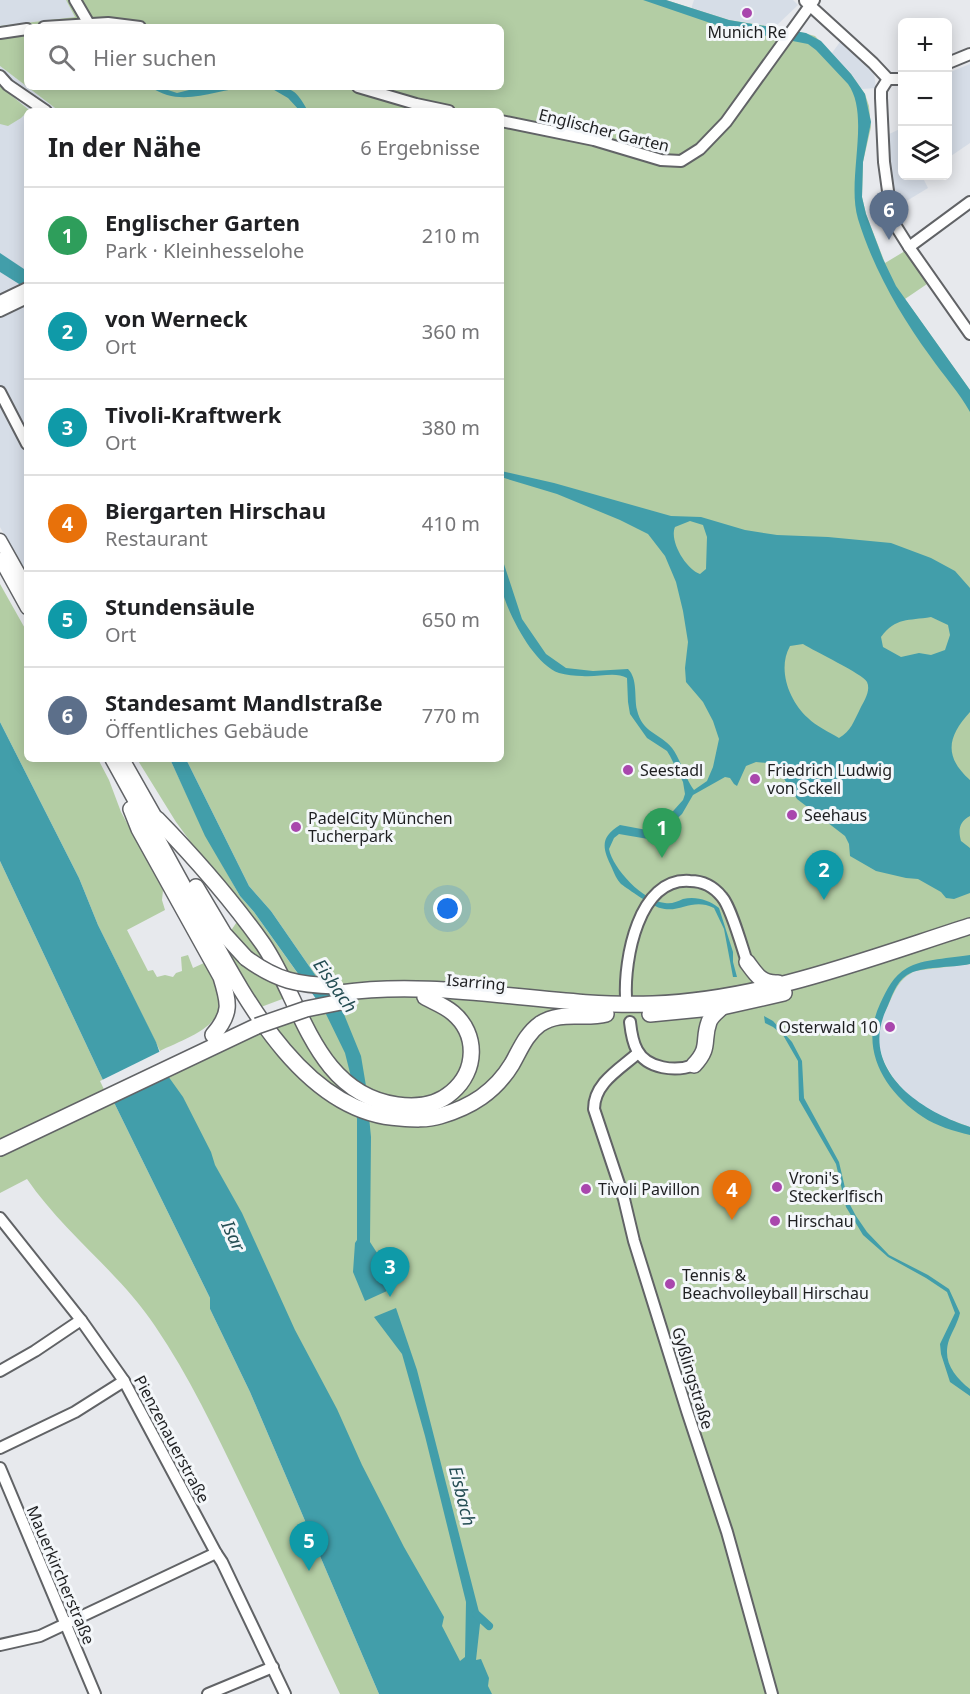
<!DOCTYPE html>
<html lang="de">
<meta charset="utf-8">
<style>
body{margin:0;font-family:"Noto Sans",sans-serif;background:#f6f6f6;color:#202124}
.controls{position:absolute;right:18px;top:18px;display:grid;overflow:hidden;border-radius:9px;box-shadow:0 3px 15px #0003}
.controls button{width:54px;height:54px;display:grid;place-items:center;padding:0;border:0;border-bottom:2px solid #e0e0e0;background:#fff;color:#202124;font:30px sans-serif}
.you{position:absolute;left:448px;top:909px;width:21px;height:21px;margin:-15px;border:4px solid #fff;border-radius:50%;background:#1a73e8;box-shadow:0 0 0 9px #1a73e833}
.badge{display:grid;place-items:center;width:39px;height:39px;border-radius:50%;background:#2563eb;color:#fff;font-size:20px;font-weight:700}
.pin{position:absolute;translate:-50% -50px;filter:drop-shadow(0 2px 3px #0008)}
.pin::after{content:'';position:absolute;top:32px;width:21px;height:18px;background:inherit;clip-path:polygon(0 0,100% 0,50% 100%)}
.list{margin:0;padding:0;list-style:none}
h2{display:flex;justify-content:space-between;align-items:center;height:78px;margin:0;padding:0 24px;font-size:26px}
h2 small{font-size:20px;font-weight:400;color:#757577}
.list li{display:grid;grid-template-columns:39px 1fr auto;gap:18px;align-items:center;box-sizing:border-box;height:96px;padding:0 24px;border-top:2px solid #e0e0e0}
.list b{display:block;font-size:22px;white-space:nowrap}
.list p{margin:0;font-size:20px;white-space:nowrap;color:#757577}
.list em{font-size:20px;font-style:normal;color:#757577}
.icon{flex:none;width:33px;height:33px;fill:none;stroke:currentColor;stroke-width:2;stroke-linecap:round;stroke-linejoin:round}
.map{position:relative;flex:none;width:970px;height:1694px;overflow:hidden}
.search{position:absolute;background:#fff;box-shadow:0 3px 15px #0003;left:24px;top:24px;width:480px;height:66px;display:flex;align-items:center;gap:15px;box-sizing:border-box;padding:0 21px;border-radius:9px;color:#757577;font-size:22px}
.panel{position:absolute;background:#fff;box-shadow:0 3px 15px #0003;left:24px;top:108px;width:480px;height:654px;border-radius:9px}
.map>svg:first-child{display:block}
.built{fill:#d6dde7}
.green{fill:#b3cda4;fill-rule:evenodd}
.water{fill:#429eaa;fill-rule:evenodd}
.pier{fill:#e7e9ed}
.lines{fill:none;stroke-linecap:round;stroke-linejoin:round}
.canal{stroke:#429eaa;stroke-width:8}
.minor-casing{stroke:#616366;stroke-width:14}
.major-casing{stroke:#616366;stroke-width:15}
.highway-casing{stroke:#616366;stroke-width:18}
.minor{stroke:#fff;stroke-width:10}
.major{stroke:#fff;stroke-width:12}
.highway{stroke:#fff;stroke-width:15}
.highway-bridge-casing{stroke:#616366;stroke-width:18;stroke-linecap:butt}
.highway-bridge{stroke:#fff;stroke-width:15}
.poi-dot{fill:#a947ad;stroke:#f4f7fa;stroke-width:2}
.labels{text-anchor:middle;stroke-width:6;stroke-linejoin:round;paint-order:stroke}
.poi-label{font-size:16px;fill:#1e1f21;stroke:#f4f7fa;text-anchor:start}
.street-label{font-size:16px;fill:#1e1f21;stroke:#f4f7fa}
.water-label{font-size:18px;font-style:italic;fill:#244d53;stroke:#f4f7fa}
</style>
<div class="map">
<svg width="970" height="1694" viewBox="0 0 970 1694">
<rect width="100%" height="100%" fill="#e7e9ed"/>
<g class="built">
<polygon points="0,0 66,0 75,17 0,26"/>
<polygon points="694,0 793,0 798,5 775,27 729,20 691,9"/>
<polygon points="840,42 874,73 876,88 862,89 832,53"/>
<polygon points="970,64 970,143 948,158 948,73"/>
<polygon points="0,66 59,111 27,111 27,575 0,527"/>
<polygon points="902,128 902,176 922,176 928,188 895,208 887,135"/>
<polygon points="970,964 970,1127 945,1118 913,1099 893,1078 883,1059 878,1041 880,1024 896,985 907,975 915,971"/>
</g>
<g class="green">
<path d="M66 0H666L729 20 793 30 815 36 851 74 865 94 869 106 871 127 863 162 862 197 866 214 885 263 905 251 927 284 905 299 970 390V964L915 971C899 979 895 990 888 1006 885 1011 882 1017 880 1022 870 1054 898 1091 924 1107 938 1116 954 1121 970 1127V1694H489L457 1662 167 1078 260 1031 324 1011 318 979 271 911 249 886 186 759H501V111H59L0 66V26L75 17ZM27 27H501V87H27Z"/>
<polygon points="0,86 29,110 21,118 8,126 0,124"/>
<path d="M0 584 27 632V759H98L109 780 121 812 163 890 162 900 165 910 127 930 148 971 153 970 157 977 165 975 173 977 176 973 182 971 181 957 188 955 193 968 204 963C208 971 214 980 217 988 232 1026 185 1038 160 1051L98 925 79 878 0 722Z"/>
<path d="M137 759H170L206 836 240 896 254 912 301 978C275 967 245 956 230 932L243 913 176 822Z"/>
<path d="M0 861 102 1078 210 1298V1309L250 1392 379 1694H340C307 1624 275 1555 241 1485 215 1431 189 1376 155 1326 119 1272 64 1233 27 1179L0 1193Z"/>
<polygon points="218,938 237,960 252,971 279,985 285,998 261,1007 258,1005"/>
</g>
<g class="water">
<path d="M643 0H666L729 20 806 33 821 41 851 74 865 94 871 122 863 162 862 197 866 214 883 259 896 286 970 390V412C959 392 943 375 930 356 900 315 873 268 858 219 846 179 871 116 848 84L816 50 808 44 722 27Z"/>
<path d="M151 87H159L177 93 201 87H249C216 89 181 109 151 87Z"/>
<path d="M269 87C293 87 296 90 308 111H300L288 98Z"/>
<polygon points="0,253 27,271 27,289 0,272"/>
<path d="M501 471 554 483 671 516 701 517 745 530 777 535 828 537 891 543 931 558 955 571 970 588V712C948 736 943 756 970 780V816C959 822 958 830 961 841L970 848V893L954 899 946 898 941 892 918 879 906 878 876 871 850 856 849 844 845 836 797 799 781 774 767 763 756 762 746 766 737 786 734 784 730 778 725 777 693 795 682 814 654 840 619 834 614 838 609 849C613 869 643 901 665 903 672 904 676 902 683 899 696 896 709 900 719 908L733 952V962L737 977H733L724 929 714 908C692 897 680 914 660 908 652 906 628 889 621 884 617 880 614 873 612 868 602 848 600 837 620 825L652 831 657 829 683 800 685 794 683 782 670 756 667 751 647 738 630 714 628 702 627 678C615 671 596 678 582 676 575 676 566 675 559 673 533 664 507 612 501 587 499 577 501 565 501 555L522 619 546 654 566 668 593 671 628 669C638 679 634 697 637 710 642 733 660 733 672 748 681 760 686 780 694 790L707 781 713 767 719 739 713 721 703 702 686 682 685 668 688 642 683 611 676 582 665 556 648 534 620 520 557 494 501 477ZM690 521 703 525 707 537 706 569 700 574C686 569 669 541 675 527ZM931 617 948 625 950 635 945 650 931 655 919 653 901 657 883 647 881 637C896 617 908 621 931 617ZM803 644C814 651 863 674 867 682 871 691 864 701 860 709 854 721 851 731 839 738 829 732 816 726 808 718 789 701 777 669 790 646Z"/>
<polygon points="0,722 79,878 98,925 156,1042 168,1076 183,1097 211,1152 215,1165 242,1213 295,1330 337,1409 362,1465 404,1547 444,1617 442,1626 460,1661 465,1657 466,1602 425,1436 402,1354 374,1317 396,1308 417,1370 479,1612 484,1618 480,1624 476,1660 481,1659 489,1678 488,1686 492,1694 379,1694 250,1392 210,1309 210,1298 102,1078 0,861"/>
<polygon points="170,759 186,759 249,886 271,911 318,979 341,1007 361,1056 366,1086 371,1137 370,1242 381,1259 382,1279 387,1291 365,1301 353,1272 355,1243 357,1240 357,1119 352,1081 345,1053 324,1010 254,912 240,896 205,836"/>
<path d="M970 955V964C952 968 921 966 907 975 895 983 892 997 886 1010 859 1070 920 1111 970 1127V1135C954 1131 936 1126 923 1117 884 1091 859 1049 880 1004 887 989 893 976 907 968 922 959 952 958 970 955Z"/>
<path d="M764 1016 773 1021 792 1042 802 1061 804 1098 839 1162 848 1201 856 1216 867 1232 889 1255 928 1275 949 1289 960 1313C958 1322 953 1330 949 1340 942 1361 954 1376 970 1389V1396L950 1382 941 1354 940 1344 955 1313 947 1292 926 1278 888 1257 863 1235 846 1207 836 1164 799 1100 798 1061 783 1035 773 1027 765 1023Z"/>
</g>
<polygon class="pier" points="163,1050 170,1075 111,1104 100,1081"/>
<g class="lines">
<polyline class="canal" points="476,1614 489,1626"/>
<g class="minor-casing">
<g id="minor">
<polyline points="75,0 89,24"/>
<polyline points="805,1 873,63 888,79"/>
<polyline points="44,27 108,23 140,27"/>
<polyline points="0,33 27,29"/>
<polyline points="948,63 970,54"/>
<polyline points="0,76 8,85 46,111"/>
<polyline points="888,79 881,90 881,98 884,162 892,220 909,247 970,334"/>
<polyline points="888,79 902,79"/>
<polyline points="358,87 416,104 449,111"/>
<polyline points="501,121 594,140 661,160 681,161 700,149 726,122 814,0"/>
<polyline points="909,247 970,202"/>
<polyline points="0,301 27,288"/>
<polyline points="0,311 27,298"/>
<polyline points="0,392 27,444"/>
<path d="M626 998C624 960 638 877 690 881 703 881 714 887 722 897 731 907 742 947 747 962"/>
<path d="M630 1022C631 1031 632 1041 637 1050 647 1069 676 1072 694 1065"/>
<path d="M638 1053C620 1069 594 1083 594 1109L624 1199 634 1241 687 1411 727 1532 772 1694"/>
<polyline points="0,1218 81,1320 124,1381 216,1553 222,1562 285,1694"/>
<polyline points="0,1371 35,1351 81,1320"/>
<polyline points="0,1448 75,1412 124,1381"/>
<polyline points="0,1468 95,1694"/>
<polyline points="0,1645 40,1636 216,1553"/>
<polyline points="208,1694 273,1667"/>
</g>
</g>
<g class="major-casing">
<g id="major">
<polyline points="0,540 27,588"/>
<polyline points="0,559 27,608"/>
<polyline points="123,759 157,819"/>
</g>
</g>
<g class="highway-casing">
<g id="highway">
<path d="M113 759C140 808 167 857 194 906 237 983 298 1113 400 1118 413 1119 427 1120 440 1116 471 1107 495 1092 512 1064 520 1050 526 1034 540 1024 561 1010 584 1020 606 1014"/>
<path d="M131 809 139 829 221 977C229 1003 232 1013 213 1035"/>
<path d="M157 819C195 858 231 899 263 944 302 1001 314 1093 397 1105 417 1108 436 1106 452 1092 477 1071 478 1034 453 1013 445 1006 434 1002 425 997"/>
<polyline points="196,887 224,934 246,958"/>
<path d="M747 962C756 974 761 984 778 983"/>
<path d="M340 993C445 978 548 1008 653 1004 762 1000 867 959 970 926"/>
<polyline points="650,1014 722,1007 784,993"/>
<path d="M694 1065C711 1047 702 1041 709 1022 711 1016 717 1012 722 1007"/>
<polyline points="0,1148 257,1026"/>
</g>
</g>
<use href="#minor" class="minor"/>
<use href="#major" class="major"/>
<use href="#highway" class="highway"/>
<g class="highway-bridge-casing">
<g id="highway-bridge">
<path d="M246 958C277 981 298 985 336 986"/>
<polyline points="257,1026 306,1009 346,1001"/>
</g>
</g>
<use href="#highway-bridge" class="highway-bridge"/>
</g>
<g class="poi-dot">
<circle cx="747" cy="13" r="6"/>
<circle cx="628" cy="770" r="6"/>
<circle cx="755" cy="779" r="6"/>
<circle cx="792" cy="815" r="6"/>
<circle cx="296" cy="827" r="6"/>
<circle cx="890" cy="1027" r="6"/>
<circle cx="777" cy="1187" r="6"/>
<circle cx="586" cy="1189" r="6"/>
<circle cx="775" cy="1221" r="6"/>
<circle cx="670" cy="1284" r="6"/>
</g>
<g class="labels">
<g class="poi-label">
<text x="747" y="38" text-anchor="middle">Munich Re</text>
<text x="640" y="776">Seestadl</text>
<text x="767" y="776">Friedrich Ludwig<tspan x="767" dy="18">von Sckell</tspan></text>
<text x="804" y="821">Seehaus</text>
<text x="308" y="824">PadelCity München<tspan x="308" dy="18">Tucherpark</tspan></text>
<text x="878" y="1033" text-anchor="end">Osterwald 10</text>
<text x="789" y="1184">Vroni's<tspan x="789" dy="18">Steckerlfisch</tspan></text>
<text x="598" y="1195">Tivoli Pavillon</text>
<text x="787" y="1227">Hirschau</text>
<text x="682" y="1281">Tennis &amp;<tspan x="682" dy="18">Beachvolleyball Hirschau</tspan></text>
</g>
<g class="street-label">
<text transform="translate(604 130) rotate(14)" y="6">Englischer Garten</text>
<text transform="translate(476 982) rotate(5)" y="6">Isarring</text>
<text transform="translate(693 1378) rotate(73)" y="6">Gyßlingstraße</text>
<text transform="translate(172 1439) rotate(62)" y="6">Pienzenauerstraße</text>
<text transform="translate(61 1575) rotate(67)" y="6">Mauerkircherstraße</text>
</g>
<g class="water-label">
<text transform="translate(335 986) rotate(55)" y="6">Eisbach</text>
<text transform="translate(233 1236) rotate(65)" y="6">Isar</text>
<text transform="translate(462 1496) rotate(76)" y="6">Eisbach</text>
</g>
</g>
</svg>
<div class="controls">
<button>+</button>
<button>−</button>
<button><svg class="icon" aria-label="layers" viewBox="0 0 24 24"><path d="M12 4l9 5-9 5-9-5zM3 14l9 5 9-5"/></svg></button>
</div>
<div class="you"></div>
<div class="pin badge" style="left:662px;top:858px;background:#2e9e5b">1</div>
<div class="pin badge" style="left:824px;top:900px;background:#0f9aa8">2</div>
<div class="pin badge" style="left:390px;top:1297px;background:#0f9aa8">3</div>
<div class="pin badge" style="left:732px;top:1220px;background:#e8710a">4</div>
<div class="pin badge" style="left:309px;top:1571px;background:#0f9aa8">5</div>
<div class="pin badge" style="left:889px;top:240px;background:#5c6f8a">6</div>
<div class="search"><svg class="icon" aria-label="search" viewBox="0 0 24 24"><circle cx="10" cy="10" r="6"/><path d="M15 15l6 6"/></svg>Hier suchen</div>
<section class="panel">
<h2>In der Nähe<small>6 Ergebnisse</small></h2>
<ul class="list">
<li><span class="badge" style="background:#2e9e5b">1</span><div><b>Englischer Garten</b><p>Park · Kleinhesselohe</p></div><em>210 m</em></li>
<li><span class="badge" style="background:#0f9aa8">2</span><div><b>von Werneck</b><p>Ort</p></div><em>360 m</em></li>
<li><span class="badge" style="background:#0f9aa8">3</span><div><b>Tivoli-Kraftwerk</b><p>Ort</p></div><em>380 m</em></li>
<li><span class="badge" style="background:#e8710a">4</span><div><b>Biergarten Hirschau</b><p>Restaurant</p></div><em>410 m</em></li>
<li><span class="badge" style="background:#0f9aa8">5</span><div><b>Stundensäule</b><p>Ort</p></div><em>650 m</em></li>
<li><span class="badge" style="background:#5c6f8a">6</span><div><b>Standesamt Mandlstraße</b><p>Öffentliches Gebäude</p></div><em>770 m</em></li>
</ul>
</section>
</div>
